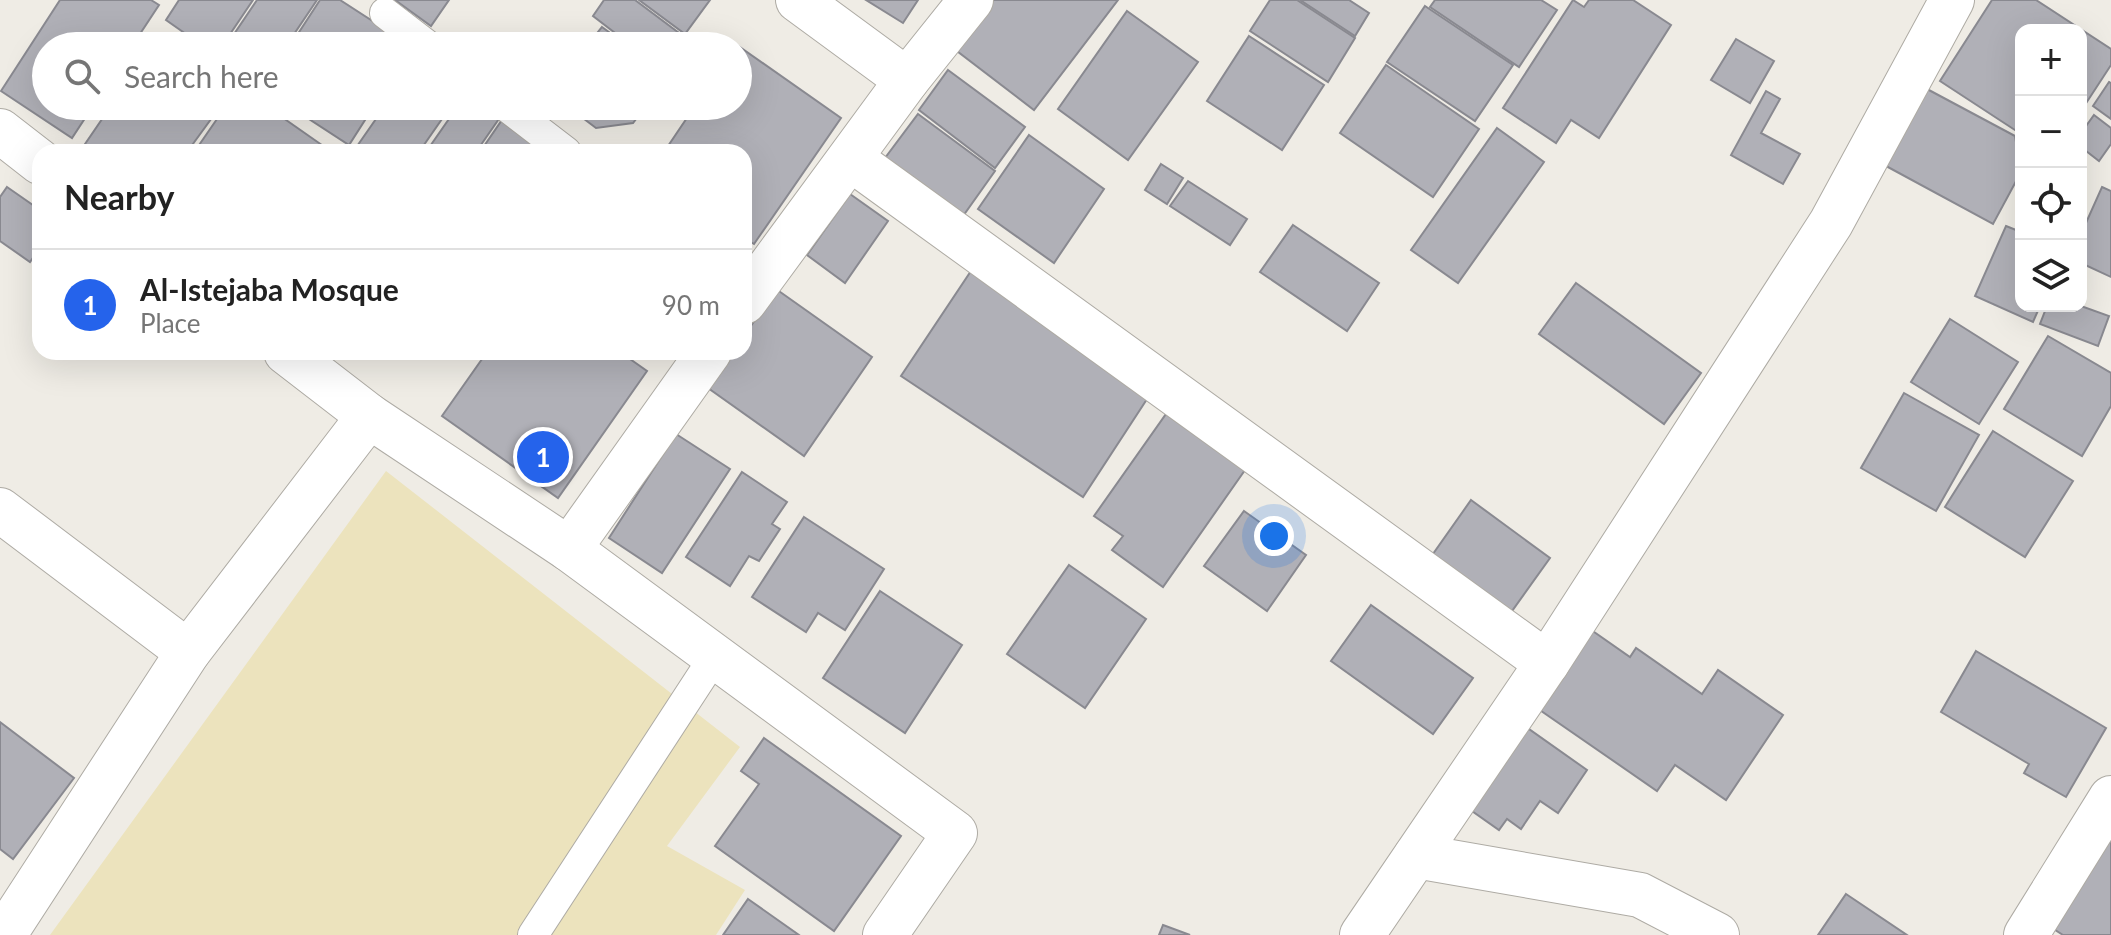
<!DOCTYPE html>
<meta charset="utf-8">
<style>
body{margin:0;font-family:Lato,sans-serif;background:#f6f6f6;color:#222}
.controls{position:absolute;right:24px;top:24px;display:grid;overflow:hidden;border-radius:16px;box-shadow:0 8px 32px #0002}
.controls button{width:72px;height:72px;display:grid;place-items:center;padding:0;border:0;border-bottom:2px solid #e0e0e0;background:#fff;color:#222;font:40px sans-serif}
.you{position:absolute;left:1274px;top:536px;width:28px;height:28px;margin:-20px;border:6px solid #fff;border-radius:50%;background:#1a73e8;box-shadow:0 0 0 12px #1a73e833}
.badge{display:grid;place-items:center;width:52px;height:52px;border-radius:50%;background:#2563eb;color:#fff;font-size:26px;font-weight:700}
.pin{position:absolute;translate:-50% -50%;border:4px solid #fff;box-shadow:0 2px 8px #0006}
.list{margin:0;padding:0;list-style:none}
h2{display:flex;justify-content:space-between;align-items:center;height:104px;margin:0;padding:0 32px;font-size:34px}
h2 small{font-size:26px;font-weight:400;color:#767676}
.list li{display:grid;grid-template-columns:52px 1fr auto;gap:24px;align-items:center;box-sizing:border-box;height:112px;padding:0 32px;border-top:2px solid #e0e0e0}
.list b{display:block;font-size:30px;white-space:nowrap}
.list p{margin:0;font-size:26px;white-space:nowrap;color:#767676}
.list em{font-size:26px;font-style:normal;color:#767676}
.icon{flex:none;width:44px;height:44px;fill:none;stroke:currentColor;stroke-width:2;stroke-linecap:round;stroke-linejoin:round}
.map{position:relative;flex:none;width:2111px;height:935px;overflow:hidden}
.search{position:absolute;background:#fff;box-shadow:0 8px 32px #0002;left:32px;top:32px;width:720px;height:88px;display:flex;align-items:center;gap:20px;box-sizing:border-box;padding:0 28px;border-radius:44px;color:#767676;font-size:30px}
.panel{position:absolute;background:#fff;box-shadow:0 8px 32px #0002;left:32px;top:144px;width:720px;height:216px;border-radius:24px}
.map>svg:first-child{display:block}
.sand{fill:#ece3bd}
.building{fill:#b0b0b7;stroke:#898990;stroke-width:2}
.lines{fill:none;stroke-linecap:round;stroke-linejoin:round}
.service-casing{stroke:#aeaba4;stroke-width:32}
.minor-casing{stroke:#aeaba4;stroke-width:46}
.service{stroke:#fff;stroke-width:30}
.minor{stroke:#fff;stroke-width:44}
</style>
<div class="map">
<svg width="2111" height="935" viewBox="0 0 2111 935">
<rect width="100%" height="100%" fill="#efece5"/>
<polygon class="sand" points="386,471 740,747 667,846 745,890 716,935 50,935"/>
<g class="building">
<polygon points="60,0 151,0 159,5 132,46 46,46 46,106 93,106 72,138 1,91"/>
<polygon points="179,0 253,0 222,46 203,46 166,20"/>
<polygon points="257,0 317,0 286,46 226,46"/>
<polygon points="320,0 340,0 411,46 290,46"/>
<polygon points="395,0 449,0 431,26"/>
<polygon points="604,0 635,0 679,33 669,46 632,46 593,16"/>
<polygon points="639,0 710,0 685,34"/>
<polygon points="866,0 918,0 903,23"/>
<polygon points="990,0 1118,0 1034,110 953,48"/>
<polygon points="1270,0 1297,0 1355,38 1328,82 1250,31"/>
<polygon points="1300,0 1349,0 1369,13 1355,36"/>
<polygon points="1435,0 1541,0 1557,10 1519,67 1430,7"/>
<polygon points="1573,0 1584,7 1589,0 1633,0 1671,25 1599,138 1571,120 1556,143 1503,108"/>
<polygon points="1992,0 2036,0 2111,49 2111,65 2081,111 2081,30 2021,30 2021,134 1940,81"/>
<polygon points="1425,6 1513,65 1475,121 1387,62"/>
<polygon points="1127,11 1198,62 1128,160 1058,109"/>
<polygon points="602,27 628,46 587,46"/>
<polygon points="1249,36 1324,85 1282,150 1207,101"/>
<polygon points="1736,39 1774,61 1750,103 1711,80"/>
<polygon points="737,45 841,118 754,244 744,238 744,152 664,152 695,106 738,106"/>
<polygon points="1386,65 1479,129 1433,197 1340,133"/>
<polygon points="948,70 1025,127 995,168 919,110"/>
<polygon points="2109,82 2111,83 2111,119 2093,106"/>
<polygon points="1927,89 2015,136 2021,172 1993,224 1886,166"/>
<polygon points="1766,91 1780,99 1761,133 1800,154 1783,184 1731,155"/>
<polygon points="111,106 201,106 214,115 187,152 90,152 83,147"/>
<polygon points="226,106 266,106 329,150 328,152 202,152 197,148"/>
<polygon points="289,106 374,106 349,145"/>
<polygon points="385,106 451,106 419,152 353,152"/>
<polygon points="458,106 493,106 503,113 476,152 426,152"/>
<polygon points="567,106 646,106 633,123 596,128"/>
<polygon points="918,114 995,171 963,216 885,158"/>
<polygon points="2094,115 2111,128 2111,144 2099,161 2081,147 2081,133"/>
<polygon points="504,117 554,152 480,152"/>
<polygon points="1497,128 1544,162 1458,283 1411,250"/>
<polygon points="1029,135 1104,189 1054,263 978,209"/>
<polygon points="1161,164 1183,178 1167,204 1145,190"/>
<polygon points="1188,181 1247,219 1230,245 1170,206"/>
<polygon points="7,187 40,210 40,248 30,262 0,241 0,197"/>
<polygon points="2102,187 2111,191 2111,277 2081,263 2081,234"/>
<polygon points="850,194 888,221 845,283 807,255"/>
<polygon points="1293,225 1379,283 1347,331 1260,272"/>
<polygon points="2006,226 2021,232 2021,306 2040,306 2033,322 1975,296"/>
<polygon points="975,265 1149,396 1083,497 901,376"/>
<polygon points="1576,283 1701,373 1664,424 1539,334"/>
<polygon points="776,289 872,357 804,456 708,388 733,352 744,352 744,336"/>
<polygon points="2047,306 2081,306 2109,316 2098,346 2040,324"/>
<polygon points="1950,319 2018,362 1979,424 1911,382"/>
<polygon points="2048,336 2111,373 2111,406 2082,456 2004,409"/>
<polygon points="487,352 620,352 647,371 558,498 442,416"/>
<polygon points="1904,393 1979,435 1936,511 1861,468"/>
<polygon points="1166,414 1245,470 1163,587 1112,550 1123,536 1094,516"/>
<polygon points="1993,431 2073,481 2025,557 1945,507"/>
<polygon points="676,434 730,469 662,573 609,538"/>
<polygon points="742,472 787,502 772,524 780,529 759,561 749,556 730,586 686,557"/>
<polygon points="1471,500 1550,558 1507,618 1428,561"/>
<polygon points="1244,511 1306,555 1267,611 1204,566"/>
<polygon points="804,517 884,569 845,630 818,613 806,632 752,597"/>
<polygon points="1069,565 1146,619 1085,708 1007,654"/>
<polygon points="880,591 962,645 905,733 823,678"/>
<polygon points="1371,605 1473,678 1433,734 1331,661"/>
<polygon points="1587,627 1630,657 1636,648 1702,694 1718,670 1783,715 1726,800 1675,765 1657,791 1534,706"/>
<polygon points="1976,651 2106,728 2066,797 2024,773 2029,764 1941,712"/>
<polygon points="0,722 74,778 13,859 0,849"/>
<polygon points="1519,722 1587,770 1558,813 1540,801 1521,829 1507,819 1499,830 1462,804"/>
<polygon points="764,738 901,836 834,931 715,846 759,784 741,771"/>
<polygon points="2111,839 2111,935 2063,935 2049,926"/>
<polygon points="1846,894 1907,935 1818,935"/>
<polygon points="748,899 799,935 723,935"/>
<polygon points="1163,925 1190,935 1159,935"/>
</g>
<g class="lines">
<g class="service-casing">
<g id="service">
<polyline points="385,13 428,46"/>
<polyline points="506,106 566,152"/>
<polyline points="533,935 715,656"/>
</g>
</g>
<g class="minor-casing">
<g id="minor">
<polyline points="798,0 907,80"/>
<polyline points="0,131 40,162"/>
<polyline points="851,159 1547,663 1831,223 1952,0"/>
<polyline points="744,302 907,80 971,0"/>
<polyline points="286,352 369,416 569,549 955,833 885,935"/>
<polyline points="0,510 188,652"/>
<polyline points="569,549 709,352"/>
<polyline points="1416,856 1640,895 1717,935"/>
<polyline points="4,935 188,652 369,416"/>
<polyline points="1362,935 1547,663"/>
<polyline points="2026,935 2111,798"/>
</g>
</g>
<use href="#service" class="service"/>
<use href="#minor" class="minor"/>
</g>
</svg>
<div class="controls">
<button>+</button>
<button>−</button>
<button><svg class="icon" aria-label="locate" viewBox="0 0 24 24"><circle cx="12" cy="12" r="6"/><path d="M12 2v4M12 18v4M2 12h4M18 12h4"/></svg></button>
<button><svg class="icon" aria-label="layers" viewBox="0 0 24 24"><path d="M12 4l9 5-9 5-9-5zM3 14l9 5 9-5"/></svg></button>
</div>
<div class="you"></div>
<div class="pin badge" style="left:543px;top:457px">1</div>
<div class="search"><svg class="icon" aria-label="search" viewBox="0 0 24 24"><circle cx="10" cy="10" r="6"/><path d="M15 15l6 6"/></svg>Search here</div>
<section class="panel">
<h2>Nearby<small></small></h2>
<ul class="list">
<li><span class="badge">1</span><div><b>Al-Istejaba Mosque</b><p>Place</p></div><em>90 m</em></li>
</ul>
</section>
</div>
